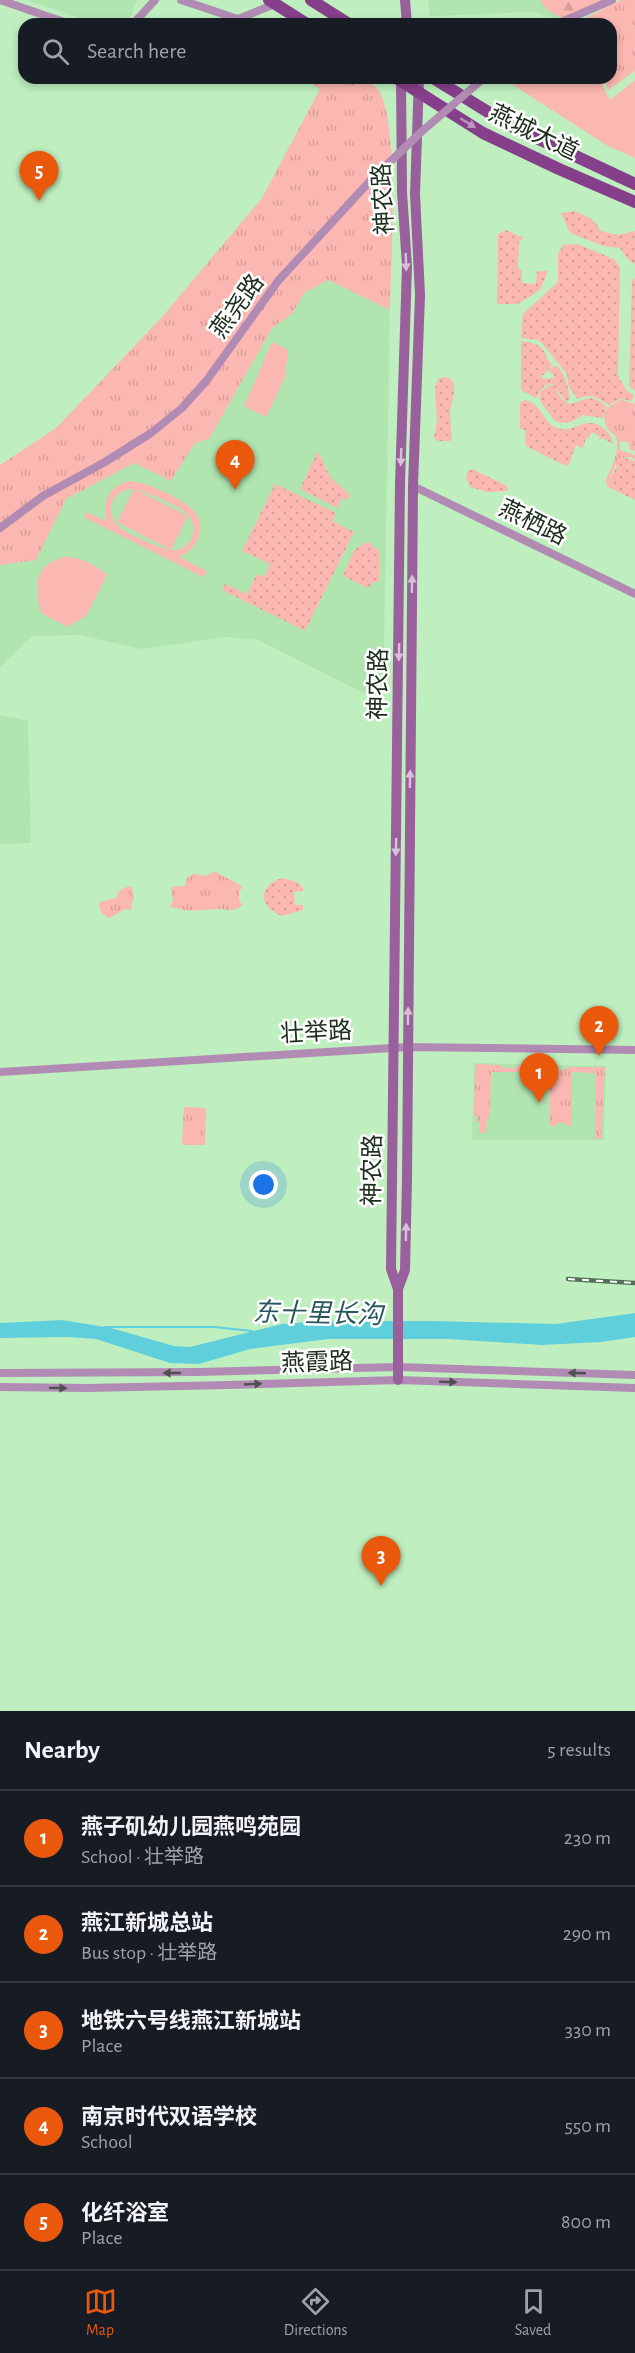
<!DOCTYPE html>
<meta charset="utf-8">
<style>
body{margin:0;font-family:"Alegreya Sans","Noto Sans SC",sans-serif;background:#20242c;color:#f1f3f6}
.you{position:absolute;left:264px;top:1185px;width:21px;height:21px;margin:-15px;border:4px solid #fff;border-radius:50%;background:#1a73e8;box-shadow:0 0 0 9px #1a73e833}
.badge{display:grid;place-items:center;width:39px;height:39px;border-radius:50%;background:#ea580c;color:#fff;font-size:20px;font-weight:700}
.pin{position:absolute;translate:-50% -50px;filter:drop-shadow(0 2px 3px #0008)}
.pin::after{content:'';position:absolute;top:32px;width:21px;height:18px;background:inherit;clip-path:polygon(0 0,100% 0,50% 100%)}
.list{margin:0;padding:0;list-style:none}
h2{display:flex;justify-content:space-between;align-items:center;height:78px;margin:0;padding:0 24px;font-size:26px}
h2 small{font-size:20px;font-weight:400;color:#9ea1a6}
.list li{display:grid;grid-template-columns:39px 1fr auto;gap:18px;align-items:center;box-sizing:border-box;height:96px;padding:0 24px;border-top:2px solid #363941}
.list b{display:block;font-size:22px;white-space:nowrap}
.list p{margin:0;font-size:20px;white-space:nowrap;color:#9ea1a6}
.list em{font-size:20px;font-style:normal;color:#9ea1a6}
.icon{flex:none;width:33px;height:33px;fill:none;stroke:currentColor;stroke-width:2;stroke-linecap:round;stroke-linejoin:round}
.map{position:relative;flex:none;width:635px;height:1711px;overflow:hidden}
.search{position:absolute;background:#171b24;box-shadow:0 3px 9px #0003;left:18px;right:18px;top:18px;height:66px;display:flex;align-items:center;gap:15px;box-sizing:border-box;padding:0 21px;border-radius:18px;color:#9ea1a6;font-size:22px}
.sheet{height:558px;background:#171b24}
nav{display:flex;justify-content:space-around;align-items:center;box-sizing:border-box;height:84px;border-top:2px solid #363941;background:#171b24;font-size:16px;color:#9ea1a6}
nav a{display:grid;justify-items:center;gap:3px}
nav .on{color:#ea580c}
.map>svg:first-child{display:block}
.built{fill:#b0e5b0}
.grass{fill:url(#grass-dots)}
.forest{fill:url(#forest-firs)}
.park{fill:url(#park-tufts)}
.pitch{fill:#fbb7b1;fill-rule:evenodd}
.water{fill:#60cfdc}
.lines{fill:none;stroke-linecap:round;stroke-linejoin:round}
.stream{stroke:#60cfdc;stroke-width:2}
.street{stroke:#b18bb3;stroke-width:8}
.secondary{stroke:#99609c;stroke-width:10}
.primary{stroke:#863f8a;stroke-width:12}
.rail-casing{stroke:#537054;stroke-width:4.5}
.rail{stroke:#fff;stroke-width:2;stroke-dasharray:7;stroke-linecap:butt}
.street-bridge{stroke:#b18bb3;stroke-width:8}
.oneway{fill:#bc95bf}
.oneway2{fill:#d6bfd7}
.oneway3{fill:#504f52}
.labels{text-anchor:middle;stroke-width:5;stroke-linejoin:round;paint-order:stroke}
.street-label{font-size:24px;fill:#1c2f1d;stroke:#fff}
.water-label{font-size:26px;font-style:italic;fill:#27575d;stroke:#fff}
</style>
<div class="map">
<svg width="635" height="1711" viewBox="0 0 635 1711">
<defs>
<pattern id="grass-dots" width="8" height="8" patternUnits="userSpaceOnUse" patternTransform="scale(1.5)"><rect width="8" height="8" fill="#fbb7b1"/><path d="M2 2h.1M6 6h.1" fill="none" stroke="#d79e98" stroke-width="1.8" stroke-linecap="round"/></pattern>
<pattern id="forest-firs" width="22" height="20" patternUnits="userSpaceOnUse" patternTransform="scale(1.5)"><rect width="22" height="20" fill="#fbb7b1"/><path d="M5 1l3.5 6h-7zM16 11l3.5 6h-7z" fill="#d79e98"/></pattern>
<pattern id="park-tufts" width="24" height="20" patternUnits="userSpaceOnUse" patternTransform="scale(1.5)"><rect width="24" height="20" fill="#fbb7b1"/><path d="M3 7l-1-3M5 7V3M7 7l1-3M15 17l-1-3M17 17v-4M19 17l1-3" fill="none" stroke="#d79e98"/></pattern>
</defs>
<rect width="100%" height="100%" fill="#bfefbf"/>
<g class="built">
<polygon points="26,0 137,0 132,14 124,24 99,24"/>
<polygon points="428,0 593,0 556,18 534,12 430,16"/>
<polygon points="328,280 390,310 383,703 258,640 226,637 142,649 79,635 32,636 0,667 0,565 36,560 66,499 134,463 171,481 195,442 225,411 272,328 292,314 304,293"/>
<polygon points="0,715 28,721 31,843 0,844"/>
<polygon points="474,1063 606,1066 604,1140 472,1140"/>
</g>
<g class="grass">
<path d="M574 211C586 216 596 219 600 231L618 235 635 231V264L628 260 620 248 603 246 570 233 561 213Z"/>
<polygon points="506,230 524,238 519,241 518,269 522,269 522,283 536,284 537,271 548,271 540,290 518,304 497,304 498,234"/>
<path d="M577 244 614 259 620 267 618 376 627 391 634 395 632 401 620 399 608 405C597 396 590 393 577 399L568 385 567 374 541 342 538 340 521 338 523 314 558 282V254L563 245Z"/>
<polygon points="635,278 635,391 629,386 632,280"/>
<path d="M521 341C534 343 541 344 547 356L546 357 552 365 544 375H541L543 379 554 378V375L548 371 555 365C564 370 569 390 570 400L566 401 552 384C543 384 540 391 536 398L521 390Z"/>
<path d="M448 377C460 385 451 401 450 413 450 421 451 430 452 438L450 441H438L434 438 437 421 435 387 439 378Z"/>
<path d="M550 385 554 386 561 398 569 404C588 400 590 392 607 407L603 418 583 415 571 422 560 423 554 420 540 401V392Z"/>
<path d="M525 400C544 406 542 422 557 428 574 434 587 414 603 428 609 433 611 436 613 444L602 438 599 440 600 436 591 432 588 439 586 438 583 448 576 445 569 464 566 466 526 446 525 430 520 429V403Z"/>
<polygon points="318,451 330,477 350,495 347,500 342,498 337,508 300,489"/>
<polygon points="619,456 635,461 635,500 606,486 617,466 614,463"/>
<polygon points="472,469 503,484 507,486 508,491 488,492 470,487 466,478 468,471"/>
<polygon points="275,484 336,513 332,521 354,532 305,631 222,590 225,584 247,594 257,574 264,577 270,564 242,551"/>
<polygon points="365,543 372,543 373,548 379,549 379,581 372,583 368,588 343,576 354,550"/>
<path d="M282 878 297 882 303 888V891L294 892 295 905H303V910L282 916C259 907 257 886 282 878Z"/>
</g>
<polygon class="forest" points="540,0 606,0 566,21 546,9"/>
<g class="park">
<polygon points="621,0 635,0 635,71 608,90 604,78 611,78 611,24 574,24"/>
<path d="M303 78C325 78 357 72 375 86 402 109 390 271 390 310L328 280 304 293 292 314 272 328 209 439 195 443 171 481 134 463 66 499 36 560 0 565V465L56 428 162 317 262 198 320 89Z"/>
<path d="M622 400 635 404V451L630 450 628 442 623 441 620 442V450L635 455V459L628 457 618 458 608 483 605 482C611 467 620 454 616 436 598 426 602 404 622 400Z"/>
<path d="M214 871 240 885 242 887 239 892V901L243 905C230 914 229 908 216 909 206 910 193 911 183 910 178 909 175 907 170 907L173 900 171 887 185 886 187 878 193 874 207 876Z"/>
<path d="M129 886 132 887 134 899 131 905 132 909 123 910 110 918C102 915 98 910 100 902L116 898 120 890Z"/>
<polygon points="475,1064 501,1065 502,1068 516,1068 517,1065 543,1065 548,1069 563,1070 569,1067 605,1067 601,1139 595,1139 596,1073 572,1072 572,1126 566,1126 566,1123 557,1123 556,1126 550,1126 550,1081 542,1080 541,1072 535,1072 535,1080 531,1080 530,1072 491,1072 490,1117 487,1118 486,1133 479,1133 480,1122 477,1122 477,1116 474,1115"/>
<polygon points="184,1107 206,1108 205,1145 183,1145 182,1143"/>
</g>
<g class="pitch">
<polygon points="520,78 599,78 610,100 635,80 635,158 608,146 513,85"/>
<polygon points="272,342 288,350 285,377 266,417 244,406"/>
<path d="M129 481C144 481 184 499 194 511 208 528 197 549 179 557L207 571 203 577 84 517 87 512 106 521C102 501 109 486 129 481ZM129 489C140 488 178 505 187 514 194 521 195 531 191 540 188 545 182 549 176 550 165 552 125 533 117 525 112 519 110 511 112 503 115 495 121 491 129 489Z"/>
<polygon points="134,489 188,516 171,550 117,522"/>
<path d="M64 557C79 556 96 565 107 575L86 616 67 627 41 613C34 587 33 565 64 557Z"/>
</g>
<polygon class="water" points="635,1313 635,1337 601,1342 542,1345 448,1339 328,1339 250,1349 199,1364 170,1363 96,1339 68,1337 0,1338 0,1323 62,1320 111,1328 174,1346 190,1347 282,1324 321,1321 433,1321 556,1324"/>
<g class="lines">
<polyline class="stream" points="105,1327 214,1327 252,1331"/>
<g class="street">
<polyline points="0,0 70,24"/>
<polyline points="181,0 238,19 275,4"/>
<polyline points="133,24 155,0"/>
<polyline points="557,24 612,0"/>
<polyline points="413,486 635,594"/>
<polyline points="0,528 43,496 105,462 151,433 182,408 207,380 278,281 369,182"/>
<polyline points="0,1072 408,1047 635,1050"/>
<polyline points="0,1373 199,1372 398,1367 635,1375"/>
<polyline points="0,1387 88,1388 228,1385 398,1380 635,1388"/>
</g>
<g class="secondary">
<polyline points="405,0 407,24"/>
<polyline points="398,1289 391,1269 400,484 407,266 402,192 401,78"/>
<polyline points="398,1380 398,1289 405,1270 407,1179 413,486 420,295 415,194 419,78"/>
</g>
<g class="primary">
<polyline points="269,0 307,24"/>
<polyline points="311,0 349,24"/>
<polyline points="396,78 483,133 559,169 635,202"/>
<polyline points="433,78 509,125 635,184"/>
</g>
<g class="rail-casing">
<polyline id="rail" points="568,1279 635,1283"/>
</g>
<use href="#rail" class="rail"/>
<polyline class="street-bridge" points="369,182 420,133 484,78"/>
</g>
<defs><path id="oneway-solid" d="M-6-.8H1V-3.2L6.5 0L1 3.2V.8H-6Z" transform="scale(1.5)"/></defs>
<use class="oneway" href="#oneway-solid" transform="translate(468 123) rotate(32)"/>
<g class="oneway2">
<use href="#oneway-solid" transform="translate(406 262) rotate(88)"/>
<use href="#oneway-solid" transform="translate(401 457) rotate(92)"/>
<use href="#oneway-solid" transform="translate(412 584) rotate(-89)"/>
<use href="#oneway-solid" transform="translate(399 652) rotate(91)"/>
<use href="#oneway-solid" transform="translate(410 779) rotate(-89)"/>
<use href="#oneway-solid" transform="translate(396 847) rotate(91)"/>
<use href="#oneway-solid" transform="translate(408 1016) rotate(-89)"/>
<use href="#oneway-solid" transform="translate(406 1232) rotate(-89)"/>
</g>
<g class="oneway3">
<use href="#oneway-solid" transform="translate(172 1373) rotate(180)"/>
<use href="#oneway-solid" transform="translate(577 1373) rotate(-178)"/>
<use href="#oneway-solid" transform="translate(448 1382) rotate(2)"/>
<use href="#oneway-solid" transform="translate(253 1384) rotate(-3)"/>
<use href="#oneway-solid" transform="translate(58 1388) rotate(1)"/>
</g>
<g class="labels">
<g class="street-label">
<text transform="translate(534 132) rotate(26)" y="8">燕城大道</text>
<text transform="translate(383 199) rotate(-93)" y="8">神农路</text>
<text transform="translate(237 306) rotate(-54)" y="8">燕尧路</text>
<text transform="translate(533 522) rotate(26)" y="8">燕栖路</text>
<text transform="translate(378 684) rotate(-89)" y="8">神农路</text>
<text transform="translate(316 1032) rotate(-3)" y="8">壮举路</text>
<text transform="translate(372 1170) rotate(-89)" y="8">神农路</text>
<text transform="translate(317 1362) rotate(-2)" y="8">燕霞路</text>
</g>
<g class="water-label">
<text transform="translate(318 1313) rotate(1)" y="9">东十里长沟</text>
</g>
</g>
</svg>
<div class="you"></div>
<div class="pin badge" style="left:539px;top:1103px">1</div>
<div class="pin badge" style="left:599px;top:1056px">2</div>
<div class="pin badge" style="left:381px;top:1586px">3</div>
<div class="pin badge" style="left:235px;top:490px">4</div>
<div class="pin badge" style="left:39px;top:201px">5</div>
<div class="search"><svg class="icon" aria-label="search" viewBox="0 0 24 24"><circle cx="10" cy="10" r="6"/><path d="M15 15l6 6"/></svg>Search here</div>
</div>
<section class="sheet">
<h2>Nearby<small>5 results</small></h2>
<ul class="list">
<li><span class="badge">1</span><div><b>燕子矶幼儿园燕鸣苑园</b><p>School · 壮举路</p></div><em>230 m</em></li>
<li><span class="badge">2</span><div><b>燕江新城总站</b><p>Bus stop · 壮举路</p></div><em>290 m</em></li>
<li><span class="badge">3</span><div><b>地铁六号线燕江新城站</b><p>Place</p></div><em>330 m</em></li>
<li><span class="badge">4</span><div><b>南京时代双语学校</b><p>School</p></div><em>550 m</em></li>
<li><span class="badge">5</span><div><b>化纤浴室</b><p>Place</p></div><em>800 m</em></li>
</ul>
</section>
<nav>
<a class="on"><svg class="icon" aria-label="map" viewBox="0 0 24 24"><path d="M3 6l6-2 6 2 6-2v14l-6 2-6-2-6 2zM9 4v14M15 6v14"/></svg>Map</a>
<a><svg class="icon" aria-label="directions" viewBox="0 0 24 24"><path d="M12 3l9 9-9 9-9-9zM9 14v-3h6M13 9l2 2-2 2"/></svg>Directions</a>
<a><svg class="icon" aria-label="saved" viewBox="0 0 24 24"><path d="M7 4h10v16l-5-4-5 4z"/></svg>Saved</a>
</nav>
